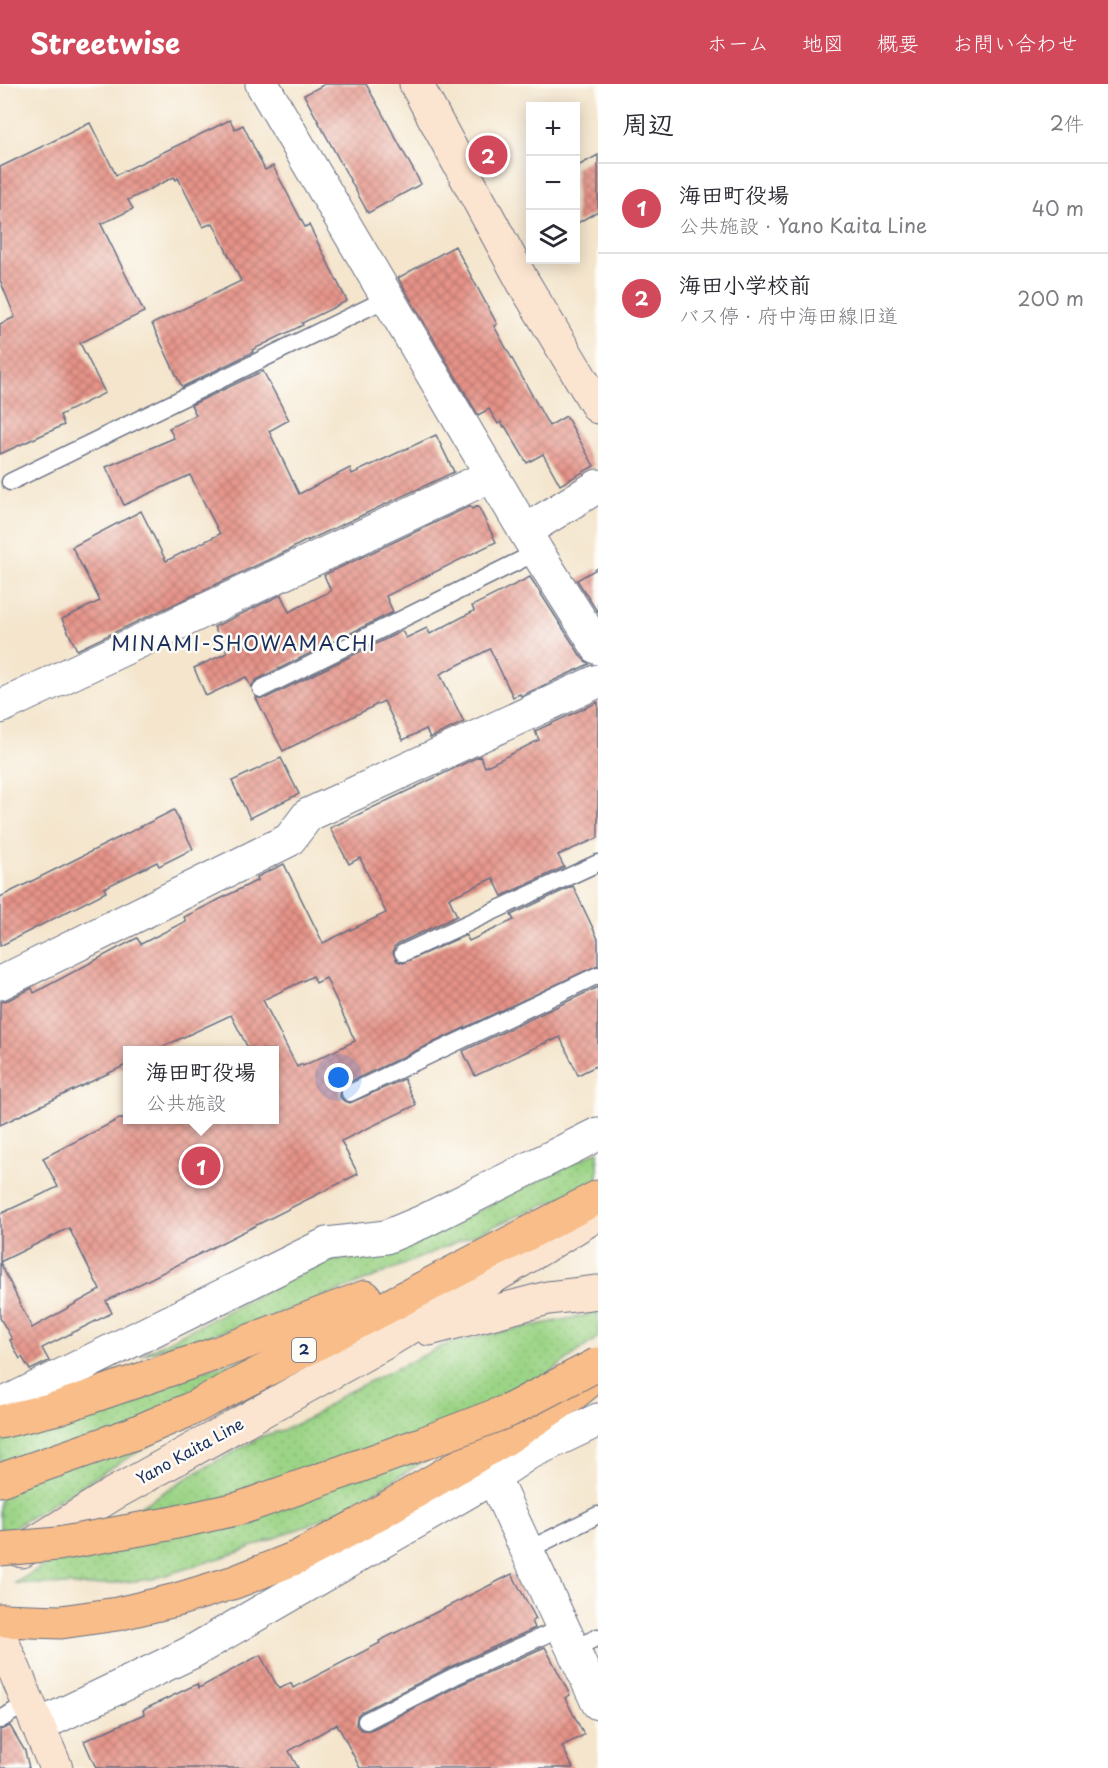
<!DOCTYPE html>
<html lang="ja">
<meta charset="utf-8">
<style>
body{margin:0;font-family:"Playpen Sans","Klee One",sans-serif;background:#f2f2f3;color:#2b2b33}
.controls{position:absolute;right:18px;top:18px;display:grid;overflow:hidden;border-radius:0px;box-shadow:0 3px 15px #0003}
.controls button{width:54px;height:54px;display:grid;place-items:center;padding:0;border:0;border-bottom:2px solid #e1e1e2;background:#fff;color:#2b2b33;font:30px sans-serif}
.you{position:absolute;left:339px;top:994px;width:21px;height:21px;margin:-15px;border:4px solid #fff;border-radius:50%;background:#1a73e8;box-shadow:0 0 0 9px #1a73e833}
.badge{display:grid;place-items:center;width:39px;height:39px;border-radius:50%;background:#d1495b;color:#fff;font-size:20px;font-weight:700}
.pin{position:absolute;translate:-50% -50%;border:3px solid #fff;box-shadow:0 2px 6px #0006}
.popup{position:absolute;left:123px;top:962px;width:156px;height:78px;box-sizing:border-box;display:grid;place-content:center;border-radius:0px;background:#fff;filter:drop-shadow(0 2px 4px #0005);font-size:20px;white-space:nowrap;color:#7c7c81}
.popup b{font-size:22px;color:#2b2b33}
.popup::after{content:'';position:absolute;left:50%;top:100%;margin-left:-12px;border:12px solid transparent;border-top-color:#fff}
.list{margin:0;padding:0;list-style:none}
h2{display:flex;justify-content:space-between;align-items:center;height:78px;margin:0;padding:0 24px;font-size:26px}
h2 small{font-size:20px;font-weight:400;color:#7c7c81}
.list li{display:grid;grid-template-columns:39px 1fr auto;gap:18px;align-items:center;box-sizing:border-box;height:90px;padding:0 24px;border-top:2px solid #e1e1e2}
.list b{display:block;font-size:22px;white-space:nowrap}
.list p{margin:0;font-size:20px;white-space:nowrap;color:#7c7c81}
.list em{font-size:20px;font-style:normal;color:#7c7c81}
.icon{flex:none;width:33px;height:33px;fill:none;stroke:currentColor;stroke-width:2;stroke-linecap:round;stroke-linejoin:round}
.map{position:relative;flex:none;width:598px;height:1684px;overflow:hidden}
header{display:flex;align-items:center;gap:36px;box-sizing:border-box;height:84px;padding:0 30px;background:#d1495b;color:#fff}
header strong{font-size:28px}
nav{display:flex;gap:33px;margin-inline-start:auto;font-size:21px}
main{display:flex}
aside{flex:1;background:#fff}
.map>svg:first-child{display:block}
.green{fill:url(#green-dots);stroke:#5c8272;stroke-width:1.5}
.building{fill:url(#building-cross-hatch);fill-rule:evenodd}
.lines{fill:none;stroke-linecap:round;stroke-linejoin:round}
.lane-casing{stroke:#676f84;stroke-width:19}
.street-casing{stroke:#676f84;stroke-width:35}
.secondary-casing{stroke:#676f84;stroke-width:35}
.highway-casing{stroke:#676f84;stroke-width:35}
.lane{stroke:#fff;stroke-width:16}
.street{stroke:#fff;stroke-width:33}
.secondary{stroke:#fce5d0;stroke-width:33}
.highway{stroke:#f8bd89;stroke-width:33}
.highway-bridge-casing{stroke:#676f84;stroke-width:35;stroke-linecap:butt}
.highway-bridge{stroke:#f8bd89;stroke-width:33}
.labels{text-anchor:middle;stroke-width:5;stroke-linejoin:round;paint-order:stroke}
.shield{fill:#fdfcf7;stroke:#5f6c8c;stroke-width:1.5}
.shield-label{font-size:15px;font-weight:bold;fill:#1b2f5e}
.street-label{font-size:16px;fill:#1b2f5e;stroke:#fdfcf7}
.quarter-label{font-size:20px;letter-spacing:1.5px;fill:#1b2f5e;stroke:#fdfcf7}
</style>
<header>
<strong>Streetwise</strong>
<nav><a>ホーム</a><a>地図</a><a>概要</a><a>お問い合わせ</a></nav>
</header>
<main>
<div class="map">
<svg width="598" height="1684" viewBox="0 0 598 1684">
<defs>
<pattern id="green-dots" width="8" height="8" patternUnits="userSpaceOnUse" patternTransform="scale(1.5)"><rect width="8" height="8" fill="#9cd486"/><path d="M2 2h.1M6 6h.1" fill="none" stroke="#86b676" stroke-width="1.8" stroke-linecap="round"/></pattern>
<pattern id="building-cross-hatch" width="8" height="8" patternUnits="userSpaceOnUse" patternTransform="scale(1.5)"><rect width="8" height="8" fill="#e69387"/><path d="M0 0l8 8M0 8l8-8" fill="none" stroke="#ba7872"/></pattern>
</defs>
<rect width="100%" height="100%" fill="#fdfcf7"/>
<filter id="ink" filterUnits="userSpaceOnUse"><feTurbulence type="fractalNoise" baseFrequency=".0167" numOctaves="2"/><feDisplacementMap in="SourceGraphic" scale="12" xChannelSelector="R" yChannelSelector="G"/><feConvolveMatrix kernelMatrix="1 2 1 2 8 2 1 2 1" color-interpolation-filters="sRGB"/></filter>
<filter id="wash" filterUnits="userSpaceOnUse"><feTurbulence type="fractalNoise" baseFrequency=".008" numOctaves="4" result="noise"/><feDisplacementMap in="SourceGraphic" scale="24" xChannelSelector="R" yChannelSelector="G"/><feGaussianBlur stdDeviation="1.35" result="paint"/><feColorMatrix in="noise" values="0 0 0 0 0 0 0 0 0 0 0 0 0 0 0 0 0 1.4 0 .05"/><feComposite in="paint" operator="in"/></filter>
<g filter="url(#wash)">
<rect width="100%" height="100%" fill="#f4e5cc"/>
<g class="green">
<path d="M598 1067V1099C489 1142 383 1193 272 1232 229 1247 184 1258 141 1271L310 1185 333 1176 383 1172 413 1159Z"/>
<polygon points="598,1229 598,1253 482,1338 413,1384 361,1416 306,1442 239,1468 153,1495 89,1502 15,1499 197,1388 263,1352 286,1345 313,1332 344,1310 451,1258"/>
<polygon points="269,1268 239,1309 102,1389 0,1452 0,1345"/>
</g>
<g id="blocks">
<g class="building">
<polygon points="325,0 366,0 421,100 368,129 304,11"/>
<polygon points="230,36 235,45 243,41 265,86 273,82 305,143 309,141 347,217 302,239 303,241 252,266 253,268 182,303 152,240 241,197 213,139 203,143 178,94 176,96 174,93 128,116 133,125 101,140 144,228 80,259 105,309 60,331 64,341 0,370 0,240 15,233 0,196 0,83 90,39 116,91"/>
<polygon points="598,71 598,127 576,140 576,83"/>
<polygon points="455,162 497,240 494,242 549,342 566,332 594,382 560,401 543,370 527,379 505,342 504,343 501,338 498,340 489,325 478,331 398,194"/>
<polygon points="263,287 289,336 269,347 299,410 350,384 352,390 436,351 454,388 307,457 307,456 287,467 77,566 62,535 100,517 72,463 141,427 166,477 220,450 190,391 124,421 106,383 174,354 169,344 196,331 191,321"/>
<polygon points="470,422 472,425 478,422 496,458 386,512 393,528 256,596 251,603 246,593 206,612 194,584 227,569 214,543 281,511 289,528 331,507 324,491"/>
<polygon points="598,484 598,529 577,496"/>
<polygon points="530,493 582,574 589,580 521,612 520,610 513,613 490,565 440,590 464,638 430,654 426,645 403,656 384,617 283,667 256,614 266,614 402,547 406,554 427,544 430,550 474,527 472,522"/>
<path d="M598 618V754L558 771 564 783 502 812 493 794 449 814 457 832 399 859 394 863 393 869 397 877 403 879 466 851 469 857 514 836 511 831 573 802 598 855V881L345 1000 341 1004 340 1013 344 1017 350 1019 404 995 416 1021 341 1057 358 1090 106 1217 112 1229 42 1264 49 1277 30 1286 22 1273 20 1275 10 1256 12 1255 0 1234V1178L32 1244 100 1206 69 1144 0 1178V1130L58 1103 43 1074 119 1035H274V966H249L231 931 156 966H128V980L0 1041V918L8 916 32 904 34 909 137 854 141 860 186 837 184 833 258 796 257 793 284 780 323 859 386 829 360 774 349 780 330 744 480 672 485 683 539 656 535 647ZM313 892 316 899 326 894 355 957 303 982 302 980 297 983 263 916Z"/>
<polygon points="281,674 299,710 250,734 232,697"/>
<polygon points="174,726 193,765 159,782 157,778 104,804 106,808 0,862 0,813"/>
<polygon points="598,903 598,981 578,991 560,953 552,957 551,956 475,992 463,967"/>
<polygon points="512,1490 536,1535 532,1537 535,1544 450,1583 361,1628 357,1632 356,1641 361,1646 371,1646 460,1601 545,1563 570,1611 565,1614 584,1651 562,1662 573,1684 360,1684 337,1640 289,1667 298,1684 96,1684 84,1657 144,1630 143,1626 197,1600 199,1604 260,1571 279,1605 291,1599 293,1604 380,1559 379,1557"/>
<polygon points="10,1642 25,1667 29,1684 0,1684 0,1646"/>
</g>
</g>
</g>
<g filter="url(#ink)">
<use href="#blocks" fill-opacity="0" stroke="#676f84" stroke-width="1.5"/>
<g class="lines">
<g class="lane-casing">
<g id="lane">
<polyline points="10,398 388,214"/>
<polyline points="261,605 537,468"/>
<polyline points="403,869 598,779"/>
<polyline points="350,1009 598,891"/>
<polyline points="528,1466 598,1431"/>
<polyline points="574,1565 598,1553"/>
<polyline points="0,1636 28,1618"/>
<polyline points="366,1637 455,1592 563,1543"/>
</g>
</g>
<g class="street-casing">
<g id="street">
<polyline points="262,0 537,468 598,564"/>
<polyline points="525,447 598,402"/>
<polyline points="0,623 492,391"/>
<polyline points="0,899 289,756 308,731 598,597"/>
<polyline points="0,1322 327,1160 386,1153 422,1138 598,1050"/>
<polyline points="493,1393 598,1619"/>
<polyline points="38,1642 190,1569 493,1393 527,1370 598,1336"/>
</g>
</g>
<g class="secondary-casing">
<g id="secondary">
<polyline points="416,0 523,198 598,323"/>
<polyline points="429,1245 548,1214 598,1208"/>
<polyline points="22,1467 113,1410 384,1259 598,1130"/>
<polyline points="0,1552 56,1684"/>
</g>
</g>
<g class="highway-casing">
<g id="highway">
<polyline points="0,1338 58,1324 218,1269 365,1213"/>
<polyline points="0,1396 132,1350 189,1326 598,1113"/>
<polyline points="0,1536 61,1538 117,1530 176,1516 235,1498 298,1473 360,1440 505,1355 573,1310 594,1293"/>
</g>
</g>
<use href="#lane" class="lane"/>
<use href="#street" class="street"/>
<use href="#secondary" class="secondary"/>
<use href="#highway" class="highway"/>
<g class="highway-bridge-casing">
<polyline id="highway-bridge" points="0,1465 58,1460 168,1440 241,1424 424,1359 510,1326 598,1280"/>
</g>
<use href="#highway-bridge" class="highway-bridge"/>
</g>
</g>
<g class="labels">
<rect class="shield" x="292" y="1254" width="24" height="24" rx="4.5"/>
<g class="shield-label">
<text x="304" y="1271">2</text>
</g>
<g class="street-label">
<text transform="translate(190 1367) rotate(-29)" y="6">Yano Kaita Line</text>
</g>
<g class="quarter-label">
<text x="244" y="567">MINAMI-SHOWAMACHI</text>
</g>
</g>
</svg>
<div class="controls">
<button>+</button>
<button>−</button>
<button><svg class="icon" aria-label="layers" viewBox="0 0 24 24"><path d="M12 4l9 5-9 5-9-5zM3 14l9 5 9-5"/></svg></button>
</div>
<div class="you"></div>
<div class="pin badge" style="left:201px;top:1082px">1</div>
<div class="popup"><b>海田町役場</b>公共施設</div>
<div class="pin badge" style="left:488px;top:71px">2</div>
</div>
<aside>
<h2>周辺<small>2件</small></h2>
<ul class="list">
<li><span class="badge">1</span><div><b>海田町役場</b><p>公共施設 · Yano Kaita Line</p></div><em>40 m</em></li>
<li><span class="badge">2</span><div><b>海田小学校前</b><p>バス停 · 府中海田線旧道</p></div><em>200 m</em></li>
</ul>
</aside>
</main>
